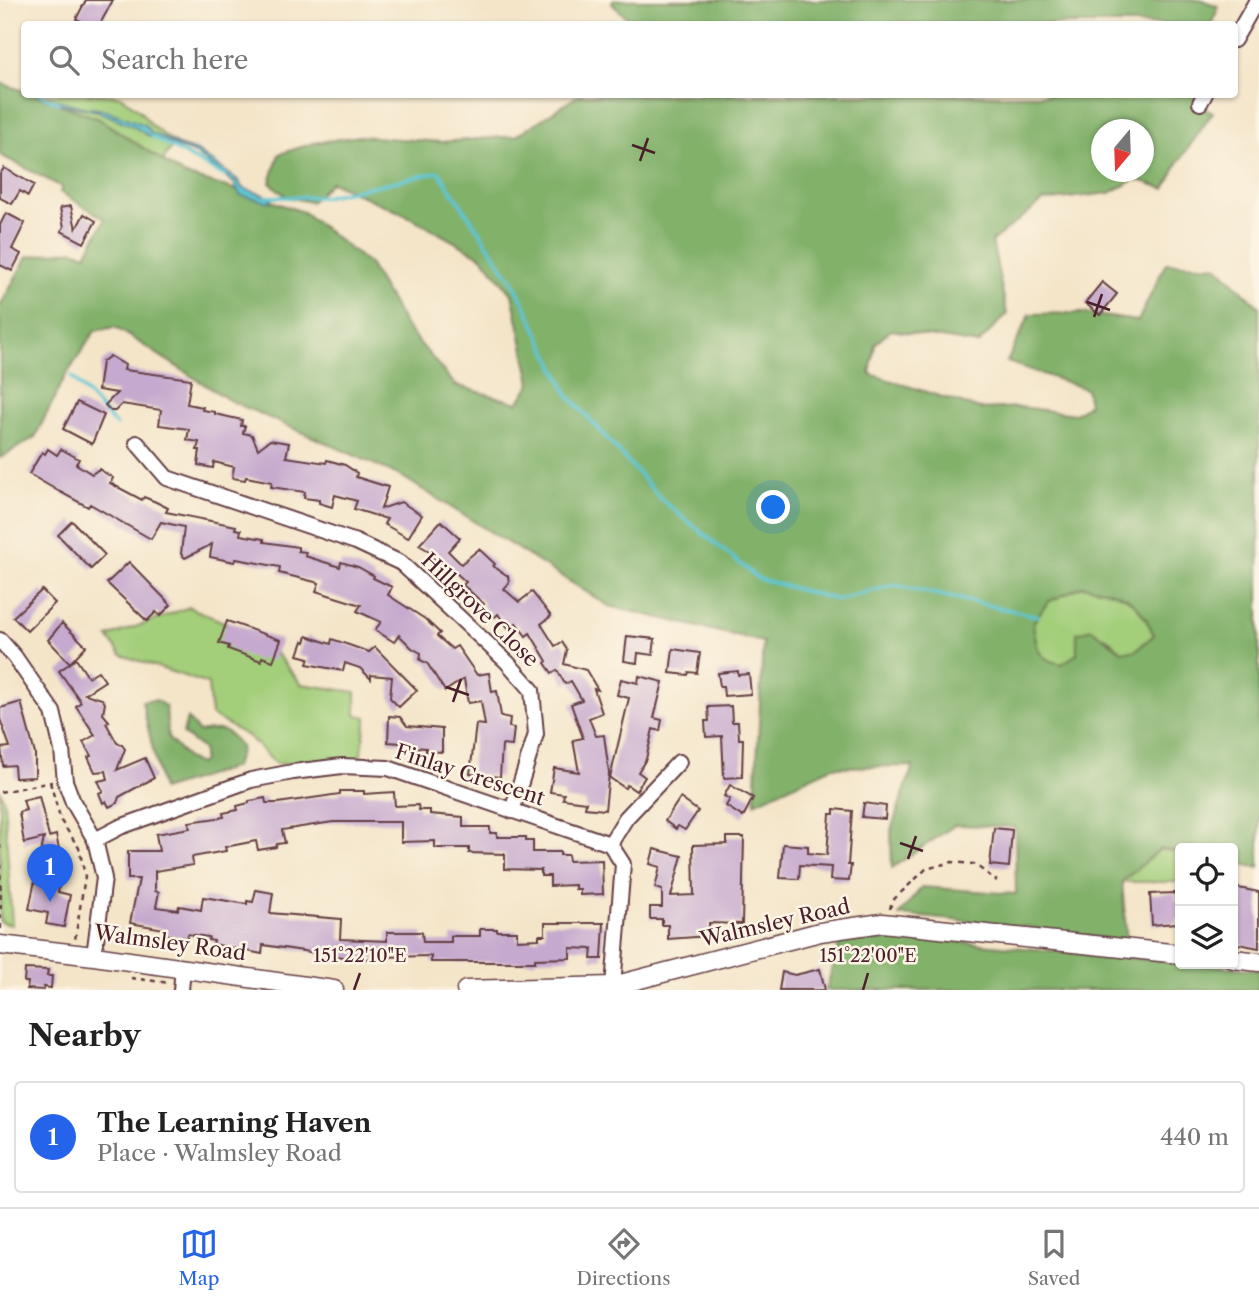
<!DOCTYPE html>
<meta charset="utf-8">
<style>
body{margin:0;font-family:"Libre Caslon Text",serif;background:#f6f6f6;color:#222}
.controls{position:absolute;right:21px;bottom:21px;display:grid;overflow:hidden;border-radius:7px;box-shadow:0 2px 5px #0004}
.controls button{width:63px;height:63px;display:grid;place-items:center;padding:0;border:0;border-bottom:2px solid #e0e0e0;background:#fff;color:#222;font:35px sans-serif}
.compass{position:absolute;left:1091px;top:119px;width:63px;height:63px;border-radius:50%;background:#fff;box-shadow:0 2px 5px #0004;rotate:199deg}
.you{position:absolute;left:774px;top:508px;width:24px;height:24px;margin:-18px;border:5px solid #fff;border-radius:50%;background:#1a73e8;box-shadow:0 0 0 10px #1a73e833}
.badge{display:grid;place-items:center;width:46px;height:46px;border-radius:50%;background:#2563eb;color:#fff;font-size:23px;font-weight:700}
.pin{position:absolute;translate:-50% -58px;filter:drop-shadow(0 2px 4px #0008)}
.pin::after{content:'';position:absolute;top:37px;width:24px;height:21px;background:inherit;clip-path:polygon(0 0,100% 0,50% 100%)}
.list{margin:0;padding:0;list-style:none}
h2{display:flex;justify-content:space-between;align-items:center;height:91px;margin:0;padding:0 28px;font-size:30px}
h2 small{font-size:23px;font-weight:400;color:#767676}
.list li{display:grid;grid-template-columns:46px 1fr auto;gap:21px;align-items:center;box-sizing:border-box;height:112px;margin:0 14px 14px;padding:0 14px;border:2px solid #e0e0e0;border-radius:7px}
.list b{display:block;font-size:26px;white-space:nowrap}
.list p{margin:0;font-size:23px;white-space:nowrap;color:#767676}
.list em{font-size:23px;font-style:normal;color:#767676}
.icon{flex:none;width:38px;height:38px;fill:none;stroke:currentColor;stroke-width:2;stroke-linecap:round;stroke-linejoin:round}
.map{position:relative;flex:none;width:1259px;height:990px;overflow:hidden}
.search{position:absolute;background:#fff;box-shadow:0 2px 5px #0004;left:21px;right:21px;top:21px;height:77px;display:flex;align-items:center;gap:18px;box-sizing:border-box;padding:0 24px;border-radius:7px;color:#767676;font-size:26px}
.sheet{height:217px;background:#fff}
nav{display:flex;justify-content:space-around;align-items:center;box-sizing:border-box;height:98px;border-top:2px solid #e0e0e0;background:#fff;font-size:19px;color:#767676}
nav a{display:grid;justify-items:center;gap:4px}
nav .on{color:#2563eb}
.map>svg:first-child{display:block}
.green{fill:#a3ce7a;stroke:#767652;stroke-width:2}
.forest{fill:#82b16a;stroke:#66684a;stroke-width:2;fill-rule:evenodd}
.water{fill:#5bc6d5;stroke:#527280;stroke-width:2}
.lines{fill:none;stroke-linecap:round;stroke-linejoin:round}
.stream{stroke:#5bc6d5;stroke-width:3.5}
.building{fill:#c6a9ce}
.minor-casing{stroke:#643d43;stroke-width:18}
.tertiary-casing{stroke:#643d43;stroke-width:21}
.path{stroke:#643d43;stroke-width:2.5;stroke-dasharray:5 5;stroke-linecap:butt}
.minor{stroke:#fff;stroke-width:14}
.tertiary{stroke:#fff;stroke-width:18}
.ticks{fill:none;stroke:#4a1f2b;stroke-width:2.5}
.labels{text-anchor:middle;stroke-width:5;stroke-linejoin:round;paint-order:stroke}
.street-label{font-size:21px;fill:#4a1f2b;stroke:#fcf5e5}
.ticks-label{font-size:18px;text-anchor:middle;fill:#4a1f2b;stroke:#fcf5e5;stroke-width:5;stroke-linejoin:round;paint-order:stroke}
</style>
<div class="map">
<svg width="1259" height="990" viewBox="0 0 1259 990">
<rect width="100%" height="100%" fill="#fcf5e5"/>
<filter id="ink" filterUnits="userSpaceOnUse"><feTurbulence type="fractalNoise" baseFrequency=".0143" numOctaves="2"/><feDisplacementMap in="SourceGraphic" scale="14" xChannelSelector="R" yChannelSelector="G"/><feConvolveMatrix kernelMatrix="1 2 1 2 8 2 1 2 1" color-interpolation-filters="sRGB"/></filter>
<filter id="wash" filterUnits="userSpaceOnUse"><feTurbulence type="fractalNoise" baseFrequency=".00686" numOctaves="4" result="noise"/><feDisplacementMap in="SourceGraphic" scale="28" xChannelSelector="R" yChannelSelector="G"/><feGaussianBlur stdDeviation="1.57" result="paint"/><feColorMatrix in="noise" values="0 0 0 0 0 0 0 0 0 0 0 0 0 0 0 0 0 1.4 0 .05"/><feComposite in="paint" operator="in"/></filter>
<g filter="url(#wash)">
<rect width="100%" height="100%" fill="#f4e5c9"/>
<g class="green">
<polygon points="89,94 120,96 138,109 152,126 176,144 167,153 163,161 99,119 35,95"/>
<path d="M1082 586C1124 593 1135 595 1154 635L1135 651H1122L1105 637 1062 664C1036 660 1036 646 1033 623L1048 602Z"/>
<polygon points="189,607 265,640 301,684 356,692 356,715 367,717 360,759 276,764 249,737 211,715 208,684 121,655 108,637"/>
<polygon points="0,790 4,800 12,925 0,922"/>
<polygon points="1160,849 1180,852 1180,882 1122,882"/>
</g>
<g class="forest">
<polygon points="613,0 1203,0 1219,7 1211,24 634,24 612,4"/>
<path d="M0 83 24 91V94L35 95 99 119 184 175 248 193 303 212 369 264 407 328 455 385 518 403 531 383 512 294 482 257 406 215 331 182 311 202 287 197 270 183 279 154 314 143 359 136 441 142 516 136 579 95H1197L1194 107 1213 112 1178 163 1165 189 1136 179 1110 193 1043 201 992 241 1007 314 978 344 891 330 875 344 870 374 980 409 1020 407 1075 414 1089 404 1086 389 1007 362 1030 314 1082 313 1138 321 1166 263 1217 266 1259 307V868L1233 862V848H1180V852L1160 849 1122 882 1127 942 1018 926 899 915 922 887 1016 894 1015 827 955 825 892 868 891 830 913 766 832 767 755 803 763 642 609 606 401 476 229 400 115 327 95 331 65 377 35 437 0 458V306L27 257 74 250 86 255 105 219 60 192 62 187 0 155ZM1102 130H1144V172H1102ZM1082 586C1124 593 1135 595 1154 635L1135 651H1122L1092 629 1077 633V654L1062 664C1036 660 1036 646 1033 623L1048 602Z"/>
<path d="M156 700 166 707 168 738 189 760 200 764 203 760V749L183 734 187 718 199 732C223 727 227 728 241 748L235 767 162 790 142 701Z"/>
<polygon points="883,935 1259,970 1259,990 826,990 841,938"/>
</g>
<polygon class="water" points="39,95 87,108 102,109 145,125 151,133 178,145 197,151 239,181 242,188 273,198 268,202 240,195 234,183 196,154 149,136 131,125 98,111 56,103"/>
<g class="lines">
<g class="stream">
<polyline points="39,94 58,103"/>
<polyline points="153,137 223,175"/>
<polyline points="266,197 323,197 439,172 515,285 568,395 663,501 759,579 838,600 894,585 1038,616"/>
<polyline points="71,376 116,425"/>
</g>
</g>
<g id="blocks">
<g class="building">
<polygon points="86,0 113,0 100,24 87,24 76,19"/>
<polygon points="4,168 34,185 28,196 20,191 12,204 0,198 0,174"/>
<polygon points="71,206 76,229 84,214 96,221 84,243 61,231 64,227 60,208"/>
<polygon points="6,213 25,223 12,249 21,254 12,271 0,265 0,225"/>
<polygon points="1102,282 1117,294 1100,315 1085,303"/>
<polygon points="110,356 125,365 124,370 191,379 187,404 203,407 202,410 215,412 215,414 242,420 241,426 245,426 243,433 252,435 258,449 270,440 289,443 286,457 326,463 327,460 345,465 357,473 356,477 388,487 381,509 401,502 422,515 408,538 384,524 387,519 354,509 357,501 335,495 332,507 319,503 319,500 304,498 305,492 271,487 272,482 246,477 245,480 232,478 234,467 214,462 213,468 198,465 200,450 197,450 199,442 187,440 189,429 159,425 161,410 122,404 115,411 111,411 105,405 117,393 98,390 102,362"/>
<polygon points="77,402 104,415 92,444 63,429"/>
<polygon points="48,449 57,455 61,449 79,459 76,464 92,474 99,469 113,478 110,483 142,500 144,497 156,502 168,508 166,512 236,526 235,529 241,530 240,535 264,539 264,542 298,547 298,551 306,552 305,556 340,567 341,562 358,567 374,576 373,578 392,587 388,595 425,619 440,633 437,636 452,649 457,646 477,675 489,673 492,692 497,691 501,716 510,718 509,727 514,728 512,746 502,745 500,777 470,774 476,724 485,725 481,701 468,703 464,679 445,691 427,663 420,660 421,653 412,648 399,635 394,642 375,630 381,622 357,611 361,605 316,591 319,583 279,573 280,567 236,559 235,562 210,557 212,544 185,558 181,554 184,527 161,522 151,539 90,504 88,507 60,492 29,474 42,452 45,454"/>
<polygon points="72,521 105,555 91,569 58,535"/>
<polygon points="441,521 460,538 448,551 461,564 479,549 495,564 493,566 508,576 509,583 504,589 519,602 532,592 551,616 541,624 555,646 562,642 567,650 564,664 586,670 598,690 594,689 602,713 589,718 596,736 604,735 609,773 605,810 585,808 586,802 563,799 564,794 550,792 554,768 579,772 573,740 583,738 571,704 582,700 571,681 565,684 557,670 552,673 545,663 547,661 530,633 526,636 516,623 509,629 498,614 495,617 482,606 484,604 463,585 466,582 445,563 443,565 439,561 438,563 429,555 431,552 419,545"/>
<polygon points="129,562 171,605 160,616 156,612 147,621 107,583"/>
<polygon points="42,590 55,603 27,631 13,617"/>
<polygon points="227,621 281,640 273,661 262,657 261,661 228,649 229,646 219,643"/>
<polygon points="62,623 86,646 70,663 48,640"/>
<polygon points="307,636 331,644 332,639 369,652 375,647 417,690 399,707 390,698 392,677 371,675 371,679 360,668 345,663 343,671 307,664 309,658 298,655 303,641 305,642"/>
<polygon points="627,636 655,639 653,655 638,653 637,663 624,661"/>
<polygon points="673,649 700,653 697,673 689,672 688,675 670,673"/>
<polygon points="76,659 88,677 98,671 105,681 85,694 102,699 105,703 103,714 109,721 106,723 117,743 122,745 125,749 117,770 145,758 154,778 119,797 117,803 109,807 106,801 103,803 99,793 103,791 98,781 108,779 106,771 95,772 88,757 91,756 83,742 95,735 76,706 81,702 59,671"/>
<polygon points="738,671 738,675 749,674 751,694 724,696 723,686 720,686 718,673"/>
<polygon points="639,676 663,682 654,718 662,720 660,731 653,729 646,759 638,772 645,777 636,791 627,785 625,788 610,778 629,698 617,695 621,679 638,683"/>
<polygon points="21,702 35,754 35,777 15,778 14,765 3,766 1,748 10,747 0,719 0,708"/>
<polygon points="731,706 732,722 738,722 739,739 743,739 742,777 724,778 722,736 706,737 705,721 709,721 708,707"/>
<polygon points="389,716 400,717 407,726 442,729 442,752 426,751 426,748 413,747 414,744 388,742"/>
<polygon points="730,785 753,798 743,817 726,806 730,799 724,796"/>
<polygon points="340,791 364,791 364,794 394,792 395,806 418,805 419,810 430,810 430,814 463,817 463,827 490,827 490,833 497,833 497,837 526,837 526,841 533,841 533,852 560,852 560,855 568,855 569,861 602,860 603,894 580,895 580,889 575,889 575,885 550,886 550,876 541,876 541,870 505,869 505,854 469,853 469,848 435,848 435,841 401,842 401,822 333,822 282,830 285,843 277,844 276,847 258,850 256,841 225,847 226,851 192,857 193,865 155,871 155,891 159,892 156,907 178,910 179,906 201,910 203,897 247,904 247,901 253,902 256,890 273,893 270,913 341,919 340,939 387,941 387,932 422,932 423,942 451,942 451,936 480,936 480,929 497,929 497,931 517,931 517,940 539,939 539,935 545,935 545,923 604,923 602,959 591,959 592,949 570,948 570,958 535,959 535,962 431,962 431,956 380,957 380,959 350,958 263,945 262,954 213,944 214,941 208,940 209,937 188,934 187,938 163,934 164,929 130,923 139,879 128,879 128,851 159,851 156,834 190,828 189,822 224,817 223,813 238,810 237,806 249,803 249,801 265,798 266,803 278,803 340,794"/>
<polygon points="39,796 49,837 56,835 60,854 65,855 58,892 70,895 64,927 46,924 48,913 29,909 44,838 24,843 19,812 26,810 23,800"/>
<polygon points="680,798 698,811 685,830 678,826 676,829 665,821"/>
<polygon points="864,803 886,806 885,819 862,817"/>
<polygon points="834,809 852,811 848,865 851,865 849,881 830,880 831,867 800,865 799,879 780,878 783,844 808,846 808,853 827,855 830,814 834,814"/>
<polygon points="994,828 1012,830 1009,867 990,865"/>
<polygon points="727,837 744,837 742,924 709,923 709,936 668,939 668,925 662,925 662,919 650,919 650,907 662,907 662,890 655,888 660,867 650,864 654,849 682,856 671,896 694,895 693,845 727,844"/>
<polygon points="1233,887 1259,892 1259,948 1233,943"/>
<polygon points="1175,893 1176,903 1180,902 1180,919 1177,919 1177,923 1152,925 1150,894"/>
<polygon points="25,969 48,970 47,976 52,976 51,988 44,987 44,990 27,989 28,982 24,982"/>
<polygon points="820,969 825,990 779,990 782,972 795,975"/>
</g>
</g>
</g>
<g filter="url(#ink)">
<use href="#blocks" fill-opacity="0" stroke="#643d43" stroke-width="2"/>
<g class="lines">
<g class="minor-casing">
<g id="minor">
<polyline points="1234,40 1257,0"/>
<polyline points="1200,103 1205,94"/>
<polyline points="137,443 167,478 356,542 401,563 507,662 532,690 536,734 512,811"/>
<polyline points="0,640 15,657 53,712 62,750 65,781 73,802 95,840 104,878 94,956"/>
<polyline points="95,840 120,827 251,780 293,772 342,766 388,768 610,844 623,864 613,986"/>
<polyline points="610,844 626,818 679,762"/>
<polyline points="181,990 183,968"/>
</g>
</g>
<g class="tertiary-casing">
<g id="tertiary">
<polyline points="0,945 94,956 334,990"/>
<polyline points="1233,959 1259,962"/>
<polyline points="466,990 613,986 820,932 882,923 1180,954"/>
</g>
</g>
<g class="path">
<polyline points="50,782 61,821 79,848 85,876 75,940"/>
<polyline points="0,792 52,782"/>
<polyline points="0,844 1,930"/>
<polyline points="890,909 892,901 926,869 952,862 974,864 997,881"/>
<polyline points="131,978 170,983"/>
</g>
<use href="#minor" class="minor"/>
<use href="#tertiary" class="tertiary"/>
</g>
</g>
<path class="ticks" d="M632 145 655 153M640 161 648 138M1087 302 1110 310M1094 317 1102 294M446 687 469 695M453 702 461 679M900 843 923 851M908 859 916 836M354 990 360 973M863 990 868 973"/>
<g class="labels">
<g class="street-label">
<text transform="translate(480 610) rotate(44)" y="7">Hillgrove Close</text>
<text transform="translate(470 775) rotate(18)" y="7">Finlay Crescent</text>
<text transform="translate(775 923) rotate(-13)" y="7">Walmsley Road</text>
<text transform="translate(170 943) rotate(8)" y="7">Walmsley Road</text>
</g>
</g>
<g class="ticks-label">
<text x="360" y="962">151°22'10"E</text>
<text x="868" y="962">151°22'00"E</text>
</g>
</svg>
<div class="controls">
<button><svg class="icon" aria-label="locate" viewBox="0 0 24 24"><circle cx="12" cy="12" r="6"/><path d="M12 2v4M12 18v4M2 12h4M18 12h4"/></svg></button>
<button><svg class="icon" aria-label="layers" viewBox="0 0 24 24"><path d="M12 4l9 5-9 5-9-5zM3 14l9 5 9-5"/></svg></button>
</div>
<svg class="compass" viewBox="-18 -18 36 36"><path d="M0-13l5 13h-10z" fill="#e53935"/><path d="M0 13l5-13h-10z" fill="#767676"/></svg>
<div class="you"></div>
<div class="pin badge" style="left:50px;top:902px">1</div>
<div class="search"><svg class="icon" aria-label="search" viewBox="0 0 24 24"><circle cx="10" cy="10" r="6"/><path d="M15 15l6 6"/></svg>Search here</div>
</div>
<section class="sheet">
<h2>Nearby<small></small></h2>
<ul class="list">
<li><span class="badge">1</span><div><b>The Learning Haven</b><p>Place · Walmsley Road</p></div><em>440 m</em></li>
</ul>
</section>
<nav>
<a class="on"><svg class="icon" aria-label="map" viewBox="0 0 24 24"><path d="M3 6l6-2 6 2 6-2v14l-6 2-6-2-6 2zM9 4v14M15 6v14"/></svg>Map</a>
<a><svg class="icon" aria-label="directions" viewBox="0 0 24 24"><path d="M12 3l9 9-9 9-9-9zM9 14v-3h6M13 9l2 2-2 2"/></svg>Directions</a>
<a><svg class="icon" aria-label="saved" viewBox="0 0 24 24"><path d="M7 4h10v16l-5-4-5 4z"/></svg>Saved</a>
</nav>
